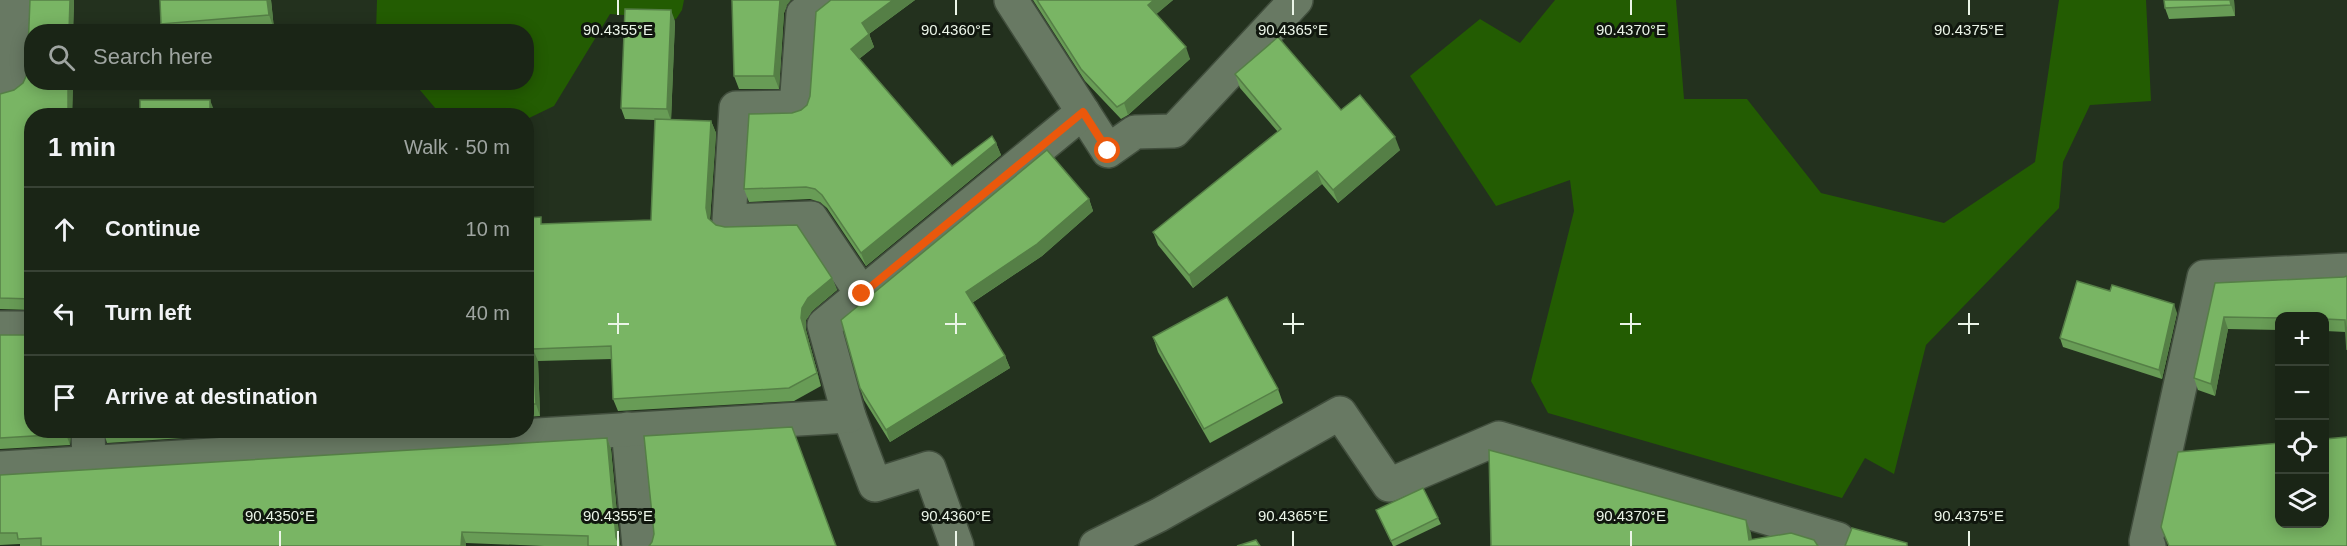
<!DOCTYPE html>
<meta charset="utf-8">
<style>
body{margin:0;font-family:Arial,sans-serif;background:#273123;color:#f1f3f6}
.controls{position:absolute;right:18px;bottom:18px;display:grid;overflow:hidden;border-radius:12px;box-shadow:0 3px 15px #0003}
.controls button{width:54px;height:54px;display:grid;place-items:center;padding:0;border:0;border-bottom:2px solid #384235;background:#1a2516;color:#f1f3f6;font:30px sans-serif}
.stop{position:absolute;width:18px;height:18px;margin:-14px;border:4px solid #ea580c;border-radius:50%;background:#fff}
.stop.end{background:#ea580c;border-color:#fff;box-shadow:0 2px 6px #0008}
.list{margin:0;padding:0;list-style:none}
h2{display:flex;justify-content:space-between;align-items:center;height:78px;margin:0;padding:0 24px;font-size:26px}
h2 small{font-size:20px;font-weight:400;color:#9fa5a1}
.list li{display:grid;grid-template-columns:39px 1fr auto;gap:18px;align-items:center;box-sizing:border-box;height:84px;padding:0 24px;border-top:2px solid #384235}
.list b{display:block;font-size:22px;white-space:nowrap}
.list em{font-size:20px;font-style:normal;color:#9fa5a1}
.icon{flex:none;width:33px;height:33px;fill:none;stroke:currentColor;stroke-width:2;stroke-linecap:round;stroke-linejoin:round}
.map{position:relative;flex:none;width:2347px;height:546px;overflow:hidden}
.search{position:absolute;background:#1a2516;box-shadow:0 3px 15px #0003;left:24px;top:24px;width:510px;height:66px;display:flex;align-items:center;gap:15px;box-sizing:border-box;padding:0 21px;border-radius:24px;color:#9fa5a1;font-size:22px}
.panel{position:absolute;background:#1a2516;box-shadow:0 3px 15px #0003;left:24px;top:108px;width:510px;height:330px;border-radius:24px}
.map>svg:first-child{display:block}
.water{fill:#235c02}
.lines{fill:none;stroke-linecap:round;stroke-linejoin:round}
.minor-casing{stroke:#414e3d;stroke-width:36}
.minor{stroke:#687963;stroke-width:33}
.wall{fill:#689c56}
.shaded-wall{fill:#557f46}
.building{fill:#79b564;stroke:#557f46;stroke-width:1.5}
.route{stroke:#ea580c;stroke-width:8}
.ticks{fill:none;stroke:#ebf5e8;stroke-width:2}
.ticks-label{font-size:15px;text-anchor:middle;fill:#ebf5e8;stroke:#10170e;stroke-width:6;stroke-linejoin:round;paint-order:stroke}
</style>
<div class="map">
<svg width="2347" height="546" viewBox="0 0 2347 546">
<rect width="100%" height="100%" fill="#23311e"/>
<g class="water">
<polygon points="377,0 684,0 682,10 676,19 610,14 554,106 527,119 526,116 441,115 414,83 526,82 526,32 376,32"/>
<polygon points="1555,0 1676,0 1684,99 1747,99 1821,193 1944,223 2035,162 2059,0 2146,0 2151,101 2090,105 2063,162 2059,208 1926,345 1894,474 1865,458 1842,498 1548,413 1531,381 1574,211 1570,180 1496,206 1410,76 1480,19 1520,43"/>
</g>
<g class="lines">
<g class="minor-casing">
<g id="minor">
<polyline points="824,0 803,14 796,107 736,108 729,221 811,218 862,294"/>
<polyline points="0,88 12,84 16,0"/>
<polyline points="1083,112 1108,151 1135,132 1174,131 1296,0"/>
<polyline points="0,328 32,328"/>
<polyline points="849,416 875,485 929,468 957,546"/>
<polyline points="628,429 639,546"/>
<polyline points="88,430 89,463"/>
<polyline points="0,468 849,416 824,325 1083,112 1011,0"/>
<polyline points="1096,546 1159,515 1340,413 1389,485 1499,438 1838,539 1836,546"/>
<polyline points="2149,546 2146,541 2204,277 2347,270"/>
</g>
</g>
<use href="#minor" class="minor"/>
</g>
<g class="wall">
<polygon points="30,0 74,0 73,32 32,32 32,82 73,82 72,116 32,116 32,310 0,309 0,94 14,90 23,83 27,74"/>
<polygon points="271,0 274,29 239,32 164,32 161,24"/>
<polygon points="831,0 915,0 869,34 874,47 859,59 952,166 996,143 1001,155 866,266 827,208 820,202 810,199 749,202 744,189 792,113 801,110 807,105 810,96"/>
<polygon points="1033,0 1173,0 1156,14 1190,59 1128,115 1121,119 1085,81"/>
<polygon points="2234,0 2235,16 2169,19 2165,8"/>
<polygon points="787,5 784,13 779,89 739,89 734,76"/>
<polygon points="675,21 671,120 711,121 716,133 710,220 716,225 832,278 837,290 812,311 806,320 806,330 821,386 794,401 618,411 613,399 612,359 538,361 540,416 526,417 526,218 543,224 651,220 655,120 625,119 621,108"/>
<polygon points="1235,74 1341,110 1400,150 1338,203 1322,184 1193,288 1158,245 1153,232 1278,132 1240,88"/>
<polygon points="1089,199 1093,211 1042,256 972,303 1005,356 1010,368 890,442 864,400 860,388"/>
<polygon points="2344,277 2346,332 2325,331 2325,316 2280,316 2280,330 2228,329 2215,396 2198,390 2194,378 2215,283"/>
<polygon points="2110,291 2177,313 2162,379 2063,347 2060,338"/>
<polygon points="0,335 32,430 71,430 70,445 0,449"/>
<polygon points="1153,337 1278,389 1283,403 1210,443 1158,352"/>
<polygon points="103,430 305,430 107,443"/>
<polygon points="607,438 611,449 620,546 544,546 466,543 466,546 20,546 20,544 0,545 0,475"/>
<polygon points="1376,510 1438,518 1441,524 1395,546 1393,546"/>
</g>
<g class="shaded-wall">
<polygon points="70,0 74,0 73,32 69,32"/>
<polygon points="267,0 271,0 274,29 269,15"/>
<polygon points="780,0 791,0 787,5 784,13 779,89 774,76"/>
<polygon points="893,0 915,0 866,36 862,23"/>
<polygon points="1154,0 1173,0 1152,18 1148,5"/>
<polygon points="2230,0 2234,0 2235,16 2231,5"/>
<polygon points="671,10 675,21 671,121 667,109"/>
<polygon points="869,34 874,47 855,62 851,49"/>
<polygon points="1186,47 1190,59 1128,115 1124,103"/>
<polygon points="68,82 73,82 72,116 68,116"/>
<polygon points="210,100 214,110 213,116 210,116"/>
<polygon points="711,121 716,133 710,220 708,218 706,208"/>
<polygon points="1395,137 1400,150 1338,203 1333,190"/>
<polygon points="996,143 1001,155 866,266 861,253"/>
<polygon points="1317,171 1322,184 1193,288 1189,275"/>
<polygon points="1089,199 1093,211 1042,256 970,304 966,292"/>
<polygon points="832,278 837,290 812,311 806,320 806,330 821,386 817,373 801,318 802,308 808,298"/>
<polygon points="2174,304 2177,313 2162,379 2159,370"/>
<polygon points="2224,317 2228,329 2215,396 2211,384"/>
<polygon points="533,349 538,361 540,416 536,404"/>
<polygon points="1005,356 1010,368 890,442 886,430"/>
<polygon points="66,430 71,430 70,445 66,434"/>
<polygon points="607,438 611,449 620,546 616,537"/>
<polygon points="1746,520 1751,533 1753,546 1749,540"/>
<polygon points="462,532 466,543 466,546 461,546"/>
</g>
<g class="building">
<polygon points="30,0 70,0 69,32 32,32 32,82 68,82 68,116 32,116 32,299 0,298 0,94 14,90 23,83 27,74"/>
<polygon points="160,0 267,0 269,15 161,24"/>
<polygon points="732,0 780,0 774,76 734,76"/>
<polygon points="831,0 893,0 862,23 869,34 851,49 952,166 992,136 996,143 861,253 822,195 815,189 806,187 744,189 749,114 792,113 801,110 807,105 810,96 816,12"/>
<polygon points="1037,0 1154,0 1148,5 1186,47 1124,103 1117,107 1081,69"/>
<polygon points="2164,0 2230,0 2231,5 2165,8"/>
<polygon points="625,9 671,10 667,109 621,108"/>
<polygon points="1278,37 1341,110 1360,95 1395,137 1333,190 1317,171 1189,275 1153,232 1281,129 1235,74"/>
<rect x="140" y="100" width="70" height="16"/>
<polygon points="655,119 711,121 706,208 708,218 716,225 725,227 797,225 832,278 808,298 802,308 801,318 817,373 789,388 613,399 611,346 533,349 536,404 526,404 526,218 541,217 541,224 651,220"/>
<polygon points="1047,150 1089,199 1037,244 966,292 1005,356 886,430 860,388 841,320"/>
<polygon points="2347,276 2347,350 2345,320 2325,319 2325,316 2280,316 2280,318 2224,317 2211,384 2194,378 2215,283 2344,277"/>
<polygon points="2077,281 2110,291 2112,285 2174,304 2159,370 2060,338"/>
<polygon points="1227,297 1278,389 1204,429 1153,337"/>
<polygon points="0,335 32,335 32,430 66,430 66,434 0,438"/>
<polygon points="792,427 836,546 649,546 652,542 654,534 644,436"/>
<polygon points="2347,437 2347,546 2169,546 2161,527 2178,452 2280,443 2280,524 2325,524 2325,439"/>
<polygon points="607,438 616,537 620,546 588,546 588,536 462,532 461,546 41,546 41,538 18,539 17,533 0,533 0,475"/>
<polygon points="1489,450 1746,520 1749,540 1791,533 1814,540 1818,546 1491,546"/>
<polygon points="1423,488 1438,518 1391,541 1376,510"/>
<polygon points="1852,528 1907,543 1907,546 1845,546"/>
<polygon points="1256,540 1260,546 1237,546"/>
</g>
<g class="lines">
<polyline class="route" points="862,294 1083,112 1108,151"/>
</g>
<path class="ticks" d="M618 0V15M956 0V15M1293 0V15M1631 0V15M1969 0V15M618 313V334M956 313V334M1293 313V334M1631 313V334M1969 313V334M608 324H629M945 324H966M1283 324H1304M1620 324H1641M1958 324H1979M280 531V546M618 531V546M956 531V546M1293 531V546M1631 531V546M1969 531V546"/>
<g class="ticks-label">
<text x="618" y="35">90.4355°E</text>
<text x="956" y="35">90.4360°E</text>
<text x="1293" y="35">90.4365°E</text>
<text x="1631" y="35">90.4370°E</text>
<text x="1969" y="35">90.4375°E</text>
<text x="280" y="521">90.4350°E</text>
<text x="618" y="521">90.4355°E</text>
<text x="956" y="521">90.4360°E</text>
<text x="1293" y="521">90.4365°E</text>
<text x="1631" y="521">90.4370°E</text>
<text x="1969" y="521">90.4375°E</text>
</g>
</svg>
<div class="controls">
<button>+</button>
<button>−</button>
<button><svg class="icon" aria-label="locate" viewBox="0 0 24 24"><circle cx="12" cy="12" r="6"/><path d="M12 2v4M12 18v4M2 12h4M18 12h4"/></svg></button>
<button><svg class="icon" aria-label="layers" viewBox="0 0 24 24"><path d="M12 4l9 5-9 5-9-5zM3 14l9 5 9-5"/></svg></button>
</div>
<div class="stop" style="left:1108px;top:151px"></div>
<div class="stop end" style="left:862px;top:294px"></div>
<div class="search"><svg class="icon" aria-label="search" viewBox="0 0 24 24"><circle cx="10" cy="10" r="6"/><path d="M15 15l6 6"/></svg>Search here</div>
<section class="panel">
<h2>1 min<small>Walk · 50 m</small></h2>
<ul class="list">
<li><svg class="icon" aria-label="ahead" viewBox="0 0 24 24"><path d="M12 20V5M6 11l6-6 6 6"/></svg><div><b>Continue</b></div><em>10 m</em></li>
<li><svg class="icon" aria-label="left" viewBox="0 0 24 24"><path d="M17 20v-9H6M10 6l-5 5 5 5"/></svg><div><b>Turn left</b></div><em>40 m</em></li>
<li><svg class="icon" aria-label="arrive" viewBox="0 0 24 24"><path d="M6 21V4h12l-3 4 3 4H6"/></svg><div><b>Arrive at destination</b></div></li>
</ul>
</section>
</div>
